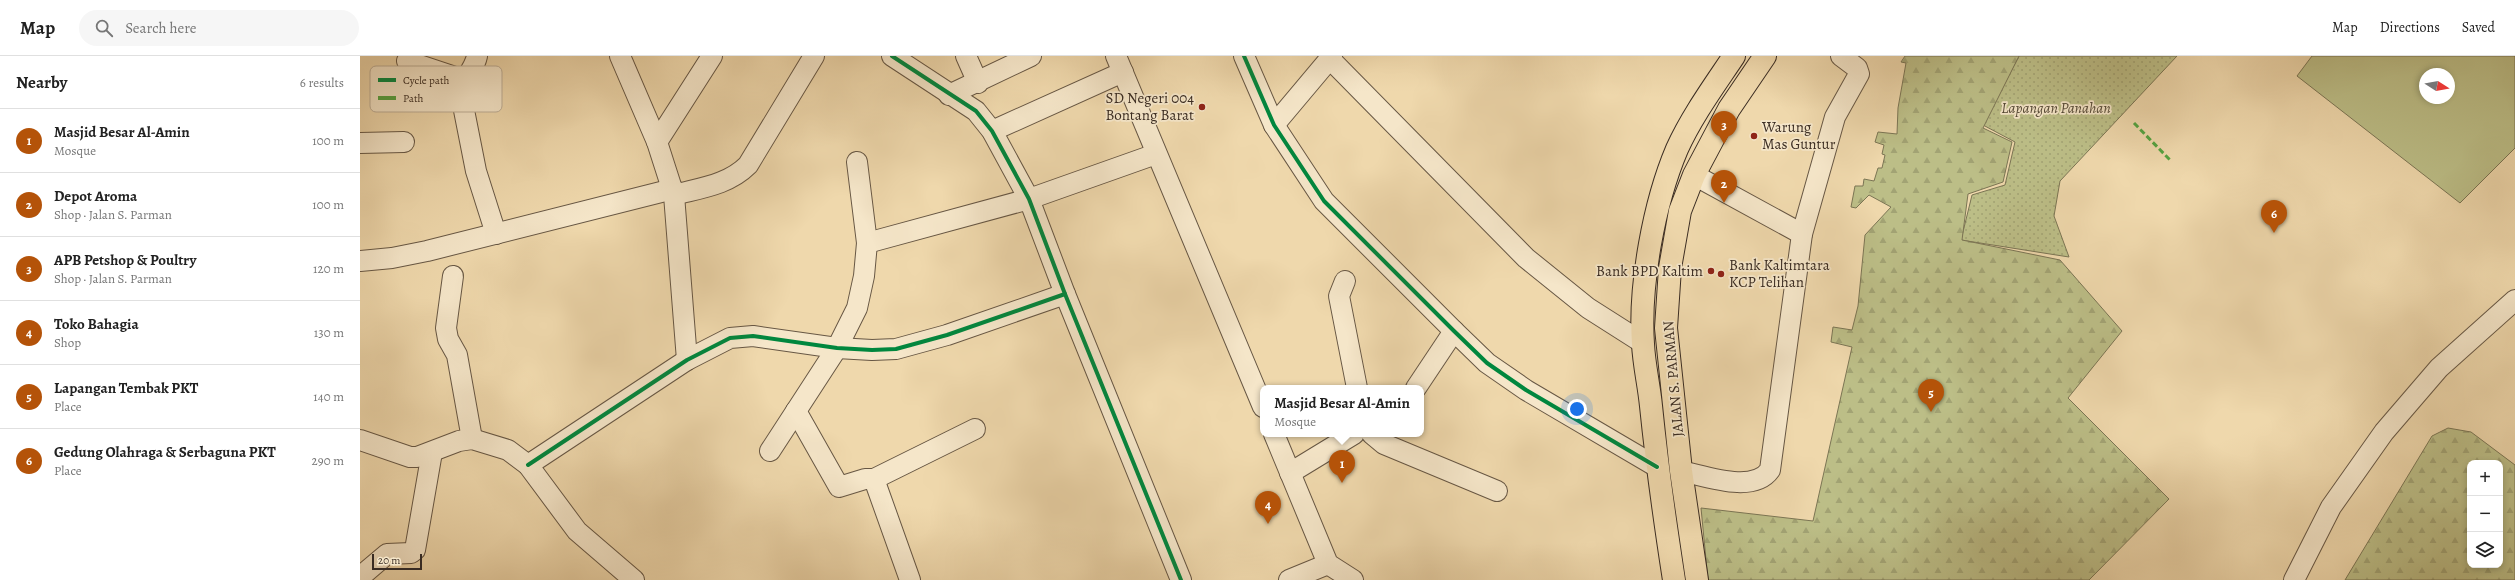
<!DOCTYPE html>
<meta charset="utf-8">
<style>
body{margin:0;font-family:Alegreya,serif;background:#f6f6f6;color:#222}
.controls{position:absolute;right:12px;bottom:12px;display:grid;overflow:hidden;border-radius:8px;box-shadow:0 2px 6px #0003}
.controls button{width:36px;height:36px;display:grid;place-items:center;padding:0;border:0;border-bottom:1px solid #e0e0e0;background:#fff;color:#222;font:20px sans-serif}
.compass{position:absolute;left:2059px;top:12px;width:36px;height:36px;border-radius:50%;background:#fff;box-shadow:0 2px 6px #0003;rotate:101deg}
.scale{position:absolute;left:12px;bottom:10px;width:50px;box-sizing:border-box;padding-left:4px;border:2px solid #3a2c22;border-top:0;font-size:11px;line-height:14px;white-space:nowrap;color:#3a2c22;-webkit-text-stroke:3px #f5e6c9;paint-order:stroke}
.you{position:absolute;left:1217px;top:353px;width:14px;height:14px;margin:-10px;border:3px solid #fff;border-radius:50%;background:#1a73e8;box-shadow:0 0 0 6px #1a73e833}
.badge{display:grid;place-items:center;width:26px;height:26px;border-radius:50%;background:#b45309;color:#fff;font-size:13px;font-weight:700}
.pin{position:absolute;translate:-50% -33px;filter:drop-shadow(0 1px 2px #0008)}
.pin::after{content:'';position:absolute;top:21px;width:14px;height:12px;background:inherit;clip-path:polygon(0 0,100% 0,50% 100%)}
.popup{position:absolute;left:900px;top:329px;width:164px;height:52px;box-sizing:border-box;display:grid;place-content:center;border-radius:8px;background:#fff;filter:drop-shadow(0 1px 3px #0005);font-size:13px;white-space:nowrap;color:#767676}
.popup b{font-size:15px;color:#222}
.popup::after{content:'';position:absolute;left:50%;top:100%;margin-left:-8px;border:8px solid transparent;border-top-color:#fff}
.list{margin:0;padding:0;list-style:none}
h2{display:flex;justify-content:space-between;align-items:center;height:52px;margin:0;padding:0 16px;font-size:17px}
h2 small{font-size:13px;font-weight:400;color:#767676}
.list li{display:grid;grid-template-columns:26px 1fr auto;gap:12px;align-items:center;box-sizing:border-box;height:64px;padding:0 16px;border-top:1px solid #e0e0e0}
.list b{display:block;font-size:15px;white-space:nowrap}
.list p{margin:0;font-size:13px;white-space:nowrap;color:#767676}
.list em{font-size:13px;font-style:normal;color:#767676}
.icon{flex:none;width:22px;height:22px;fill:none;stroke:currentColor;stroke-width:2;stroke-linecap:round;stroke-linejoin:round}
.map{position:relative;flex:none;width:2155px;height:524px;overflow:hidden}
header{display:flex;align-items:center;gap:24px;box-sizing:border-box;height:56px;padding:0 20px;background:#fff;border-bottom:1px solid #e0e0e0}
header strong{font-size:19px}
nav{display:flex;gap:22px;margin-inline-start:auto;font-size:14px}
.search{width:280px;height:36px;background:#f6f6f6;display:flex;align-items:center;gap:10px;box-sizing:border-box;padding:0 14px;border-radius:22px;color:#767676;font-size:15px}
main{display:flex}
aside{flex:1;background:#fff}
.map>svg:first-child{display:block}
.grass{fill:url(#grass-dots);stroke:#7b7554}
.forest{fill:url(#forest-firs);stroke:#7b7554;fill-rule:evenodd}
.pitch{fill:#bcbe87;stroke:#7b7554;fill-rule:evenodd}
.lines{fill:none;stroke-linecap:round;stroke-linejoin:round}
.minor-casing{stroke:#675744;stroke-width:22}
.major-casing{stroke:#3a2c22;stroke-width:24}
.minor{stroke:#f5e6c9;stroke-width:20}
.major{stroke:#efd8ac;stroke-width:22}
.quiet{stroke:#54a441;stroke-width:3;stroke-dasharray:6 3;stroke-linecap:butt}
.cycleway-casing{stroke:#f5e6c9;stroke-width:6}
.cycleway{stroke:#00873e;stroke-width:4}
.poi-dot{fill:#8f2418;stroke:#f5e6c9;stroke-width:1.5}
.labels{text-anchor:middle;stroke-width:3.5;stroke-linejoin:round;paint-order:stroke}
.poi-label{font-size:15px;fill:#3a2c22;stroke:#f5e6c9;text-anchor:end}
.park-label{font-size:15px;font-style:italic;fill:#544936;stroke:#f5e6c9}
.street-label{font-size:15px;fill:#3a2c22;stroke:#f5e6c9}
.key{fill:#f5e6c9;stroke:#bdae97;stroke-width:1}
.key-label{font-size:11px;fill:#3a2c22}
</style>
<header>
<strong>Map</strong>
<div class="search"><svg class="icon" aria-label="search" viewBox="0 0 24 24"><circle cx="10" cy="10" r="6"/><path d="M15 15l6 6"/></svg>Search here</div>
<nav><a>Map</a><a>Directions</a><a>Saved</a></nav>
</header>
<main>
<aside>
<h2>Nearby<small>6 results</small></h2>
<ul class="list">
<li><span class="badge">1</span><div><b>Masjid Besar Al-Amin</b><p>Mosque</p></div><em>100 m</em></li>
<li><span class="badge">2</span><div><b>Depot Aroma</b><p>Shop · Jalan S. Parman</p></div><em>100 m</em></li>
<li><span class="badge">3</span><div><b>APB Petshop &amp; Poultry</b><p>Shop · Jalan S. Parman</p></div><em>120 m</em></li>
<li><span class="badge">4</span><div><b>Toko Bahagia</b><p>Shop</p></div><em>130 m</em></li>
<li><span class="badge">5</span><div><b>Lapangan Tembak PKT</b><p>Place</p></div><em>140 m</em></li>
<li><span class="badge">6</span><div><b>Gedung Olahraga &amp; Serbaguna PKT</b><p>Place</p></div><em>290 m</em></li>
</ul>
</aside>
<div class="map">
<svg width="2155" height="524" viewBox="0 0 2155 524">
<defs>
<pattern id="grass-dots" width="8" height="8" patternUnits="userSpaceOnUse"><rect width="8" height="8" fill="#bcbe87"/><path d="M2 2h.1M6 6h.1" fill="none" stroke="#a2a374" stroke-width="1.8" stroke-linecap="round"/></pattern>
<pattern id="forest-firs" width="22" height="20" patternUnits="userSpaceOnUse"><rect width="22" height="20" fill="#bcbe87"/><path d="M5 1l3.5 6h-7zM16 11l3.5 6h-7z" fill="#a2a374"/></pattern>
</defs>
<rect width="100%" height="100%" fill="#efd8ac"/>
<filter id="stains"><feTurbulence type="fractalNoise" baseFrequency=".005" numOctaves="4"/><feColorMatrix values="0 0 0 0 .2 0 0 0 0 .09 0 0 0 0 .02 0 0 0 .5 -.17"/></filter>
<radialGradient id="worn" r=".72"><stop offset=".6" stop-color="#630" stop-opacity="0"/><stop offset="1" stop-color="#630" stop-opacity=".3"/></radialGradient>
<polygon class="grass" points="1659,0 1817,0 1700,125 1694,160 1709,201 1601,184 1612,139 1645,129 1655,86 1623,69"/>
<g class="forest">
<polygon points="1545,0 1659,0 1623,72 1652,86 1643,126 1608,138 1602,184 1700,204 1762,275 1708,342 1809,443 1729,524 1348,524 1341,452 1453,465 1492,291 1471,286 1473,271 1492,274 1498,250 1505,179 1531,151 1509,139 1496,152 1491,151 1495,130 1503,130 1504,123 1514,125 1518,112 1522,112 1525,99 1522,98 1524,89 1515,86 1518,76 1537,78 1538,52 1546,7 1541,6"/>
<path d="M2088 372 2111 376 2155 409V524H1985L2072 380ZM2110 407H2140V509H2110Z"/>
</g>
<path class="pitch" d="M1952 0H2155V92L2100 147 1937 20ZM2065 18H2089V42H2065Z"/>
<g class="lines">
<g class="minor-casing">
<g id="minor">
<path d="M117 0C114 15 103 21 101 39L116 115 136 178"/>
<polyline points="260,0 297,86"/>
<polyline points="532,0 616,55 632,75 669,143 705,238 821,524"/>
<polyline points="606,0 618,27"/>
<polyline points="756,0 903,351"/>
<polyline points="884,0 914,69 964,145 1094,275 1127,307 1166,334 1297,411"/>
<polyline points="970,3 1166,202 1228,252 1283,287"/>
<polyline points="47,5 104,24"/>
<polyline points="589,39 671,0"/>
<polyline points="914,69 972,0"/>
<polyline points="632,75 763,16"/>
<polyline points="0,87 44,86"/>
<polyline points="1334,119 1442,178"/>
<path d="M314 139C340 132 368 129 388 109L454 0"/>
<polyline points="507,187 669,143 796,98"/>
<polyline points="0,205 32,202 67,195 313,133"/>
<polyline points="93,220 86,272 88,283 97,299 112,383"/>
<polyline points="985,225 979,240 997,332"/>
<polyline points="327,304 314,139 297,86 352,0"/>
<polyline points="1056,332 1094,275"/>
<polyline points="436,355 479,431 505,423 514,423 615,373"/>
<polyline points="914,378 968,508 993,524"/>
<polyline points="1012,378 1024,388 1137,435"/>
<polyline points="0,384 50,401 57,401 99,385 112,383 148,394 168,409 217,475 274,524"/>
<polyline points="410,395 477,292 497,252 504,220 507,187 497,106"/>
<polyline points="168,409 327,304 370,282 393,280 477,292 512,294 536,293 587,279 705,238"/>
<path d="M1321 415C1346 420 1393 438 1410 414L1442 178 1475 61 1499 18 1497 12 1481 0"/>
<polyline points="930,417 994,378"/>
<polyline points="514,423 550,524"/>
<polyline points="0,521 27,498 51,497 55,494 72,396"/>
<polyline points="929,524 968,508"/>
<polyline points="1934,524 1971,451 2024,376 2079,312 2155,244"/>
</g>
</g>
<g class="major-casing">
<g id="major">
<path d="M1314 524C1305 466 1297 409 1291 350 1289 329 1284 309 1283 288 1279 229 1294 147 1317 93 1332 60 1354 30 1374 0"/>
<polyline points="1337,524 1321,415 1306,272 1310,212 1320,155 1334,119 1369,53 1405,0"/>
</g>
</g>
<use href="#minor" class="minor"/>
<use href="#major" class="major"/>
<polyline class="quiet" points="1774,67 1811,105"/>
<g class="cycleway-casing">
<g id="cycleway">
<polyline points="532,0 616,55 632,75 669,143 705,238 821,524"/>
<polyline points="884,0 914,69 964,145 1094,275 1127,307 1166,334 1297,411"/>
<polyline points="168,409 327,304 370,282 393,280 477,292 512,294 536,293 587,279 705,238"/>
</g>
</g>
<use href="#cycleway" class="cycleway"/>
</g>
<g class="poi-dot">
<circle cx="842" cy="51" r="4"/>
<circle cx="1394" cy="80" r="4"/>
<circle cx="1351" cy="215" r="4"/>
<circle cx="1361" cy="218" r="4"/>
</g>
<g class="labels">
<g class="poi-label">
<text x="834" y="47">SD Negeri 004<tspan x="834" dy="17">Bontang Barat</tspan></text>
<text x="1402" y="76" text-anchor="start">Warung<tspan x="1402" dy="17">Mas Guntur</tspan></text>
<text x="1369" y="214" text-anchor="start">Bank Kaltimtara<tspan x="1369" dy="17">KCP Telihan</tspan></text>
<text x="1343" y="220">Bank BPD Kaltim</text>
</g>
<g class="park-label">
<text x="1696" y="57">Lapangan Panahan</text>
</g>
<g class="street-label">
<text transform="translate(1313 323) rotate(-95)" y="5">JALAN S. PARMAN</text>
</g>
</g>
<rect x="10" y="10" width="132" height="46" rx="6" class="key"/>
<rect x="18" y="22" width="18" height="4" fill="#00873e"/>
<rect x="18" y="40" width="18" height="4" fill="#54a441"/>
<g class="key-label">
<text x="43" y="28">Cycle path</text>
<text x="43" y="46">Path</text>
</g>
<rect width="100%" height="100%" filter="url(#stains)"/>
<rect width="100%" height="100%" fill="url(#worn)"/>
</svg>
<div class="controls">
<button>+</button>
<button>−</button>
<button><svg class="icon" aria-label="layers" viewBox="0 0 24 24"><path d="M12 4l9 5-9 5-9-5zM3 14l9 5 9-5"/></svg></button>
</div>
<svg class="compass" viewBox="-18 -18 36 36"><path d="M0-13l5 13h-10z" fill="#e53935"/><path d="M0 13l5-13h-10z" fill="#767676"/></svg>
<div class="scale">20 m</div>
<div class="you"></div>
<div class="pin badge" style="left:982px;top:427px">1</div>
<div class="popup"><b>Masjid Besar Al-Amin</b>Mosque</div>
<div class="pin badge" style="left:1364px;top:147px">2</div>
<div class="pin badge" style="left:1364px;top:88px">3</div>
<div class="pin badge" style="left:908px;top:468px">4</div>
<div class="pin badge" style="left:1571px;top:356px">5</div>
<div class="pin badge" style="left:1914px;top:177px">6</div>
</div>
</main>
